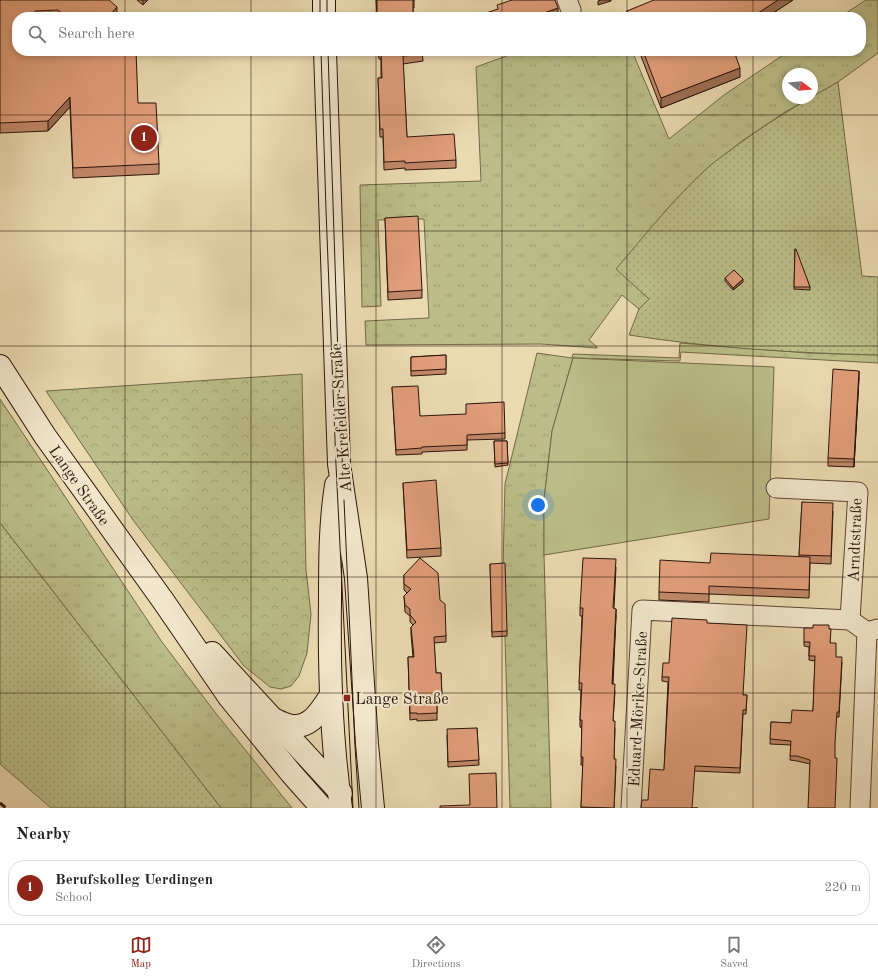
<!DOCTYPE html>
<meta charset="utf-8">
<style>
body{margin:0;font-family:"Old Standard TT",serif;background:#f6f6f6;color:#222}
.compass{position:absolute;left:782px;top:68px;width:36px;height:36px;border-radius:50%;background:#fff;box-shadow:0 2px 6px #0003;rotate:106deg}
.you{position:absolute;left:538px;top:505px;width:14px;height:14px;margin:-10px;border:3px solid #fff;border-radius:50%;background:#1a73e8;box-shadow:0 0 0 6px #1a73e833}
.badge{display:grid;place-items:center;width:26px;height:26px;border-radius:50%;background:#8f2418;color:#fff;font-size:13px;font-weight:700}
.pin{position:absolute;translate:-50% -50%;border:2px solid #fff;box-shadow:0 1px 4px #0006}
.list{margin:0;padding:0;list-style:none}
h2{display:flex;justify-content:space-between;align-items:center;height:52px;margin:0;padding:0 16px;font-size:17px}
h2 small{font-size:13px;font-weight:400;color:#767676}
.list li{display:grid;grid-template-columns:26px 1fr auto;gap:12px;align-items:center;box-sizing:border-box;height:56px;margin:0 8px 8px;padding:0 8px;border:1px solid #e0e0e0;border-radius:16px}
.list b{display:block;font-size:15px;white-space:nowrap}
.list p{margin:0;font-size:13px;white-space:nowrap;color:#767676}
.list em{font-size:13px;font-style:normal;color:#767676}
.icon{flex:none;width:22px;height:22px;fill:none;stroke:currentColor;stroke-width:2;stroke-linecap:round;stroke-linejoin:round}
.map{position:relative;flex:none;width:878px;height:808px;overflow:hidden}
.search{position:absolute;background:#fff;box-shadow:0 2px 6px #0003;left:12px;right:12px;top:12px;height:44px;display:flex;align-items:center;gap:10px;box-sizing:border-box;padding:0 14px;border-radius:16px;color:#767676;font-size:15px}
.sheet{height:116px;background:#fff}
nav{display:flex;justify-content:space-around;align-items:center;box-sizing:border-box;height:56px;border-top:1px solid #e0e0e0;background:#fff;font-size:11px;color:#767676}
nav a{display:grid;justify-items:center;gap:2px}
nav .on{color:#8f2418}
.map>svg:first-child{display:block}
.grass{fill:url(#grass-tufts);stroke:#726849}
.forest{fill:url(#forest-crowns);stroke:#726849}
.park{fill:#bbbe88;stroke:#726849}
.garden{fill:url(#garden-dots);stroke:#726849}
.lines{fill:none;stroke-linecap:round;stroke-linejoin:round}
.street-casing{stroke:#5a4534;stroke-width:21}
.secondary-casing{stroke:#2a130a;stroke-width:24}
.street{stroke:#f2e7cc;stroke-width:19}
.secondary{stroke:#f2e7cc;stroke-width:22}
.tram{stroke:#2a130a;stroke-width:1}
.rail{stroke:#2a130a;stroke-width:3;stroke-dasharray:7 7;stroke-linecap:butt}
.wall{fill:#c18869;stroke:#2a130a}
.shaded-wall{fill:#9d6f55;stroke:#2a130a}
.building{fill:#e09e7a;stroke:#2a130a}
.grid{fill:none;stroke:#2a130a;stroke-width:1;stroke-opacity:0.55}
.poi-dot{fill:#8f2418;stroke:#f2e7cc;stroke-width:1.5}
.labels{text-anchor:middle;stroke-width:4;stroke-linejoin:round;paint-order:stroke}
.street-label{font-size:16px;fill:#2a130a;stroke:#f2e7cc}
.poi-label{font-size:16px;fill:#2a130a;stroke:#f2e7cc;text-anchor:start}
</style>
<div class="map">
<svg width="878" height="808" viewBox="0 0 878 808">
<defs>
<pattern id="grass-tufts" width="24" height="20" patternUnits="userSpaceOnUse"><rect width="24" height="20" fill="#bbbe88"/><path d="M3 7l-1-3M5 7V3M7 7l1-3M15 17l-1-3M17 17v-4M19 17l1-3" fill="none" stroke="#a1a274"/></pattern>
<pattern id="forest-crowns" width="20" height="18" patternUnits="userSpaceOnUse"><rect width="20" height="18" fill="#bbbe88"/><path d="M2 6a3 3 0 1 1 6 0M12 15a3 3 0 1 1 6 0" fill="none" stroke="#a1a274"/></pattern>
<pattern id="garden-dots" width="8" height="8" patternUnits="userSpaceOnUse"><rect width="8" height="8" fill="#bbbe88"/><path d="M2 2h.1M6 6h.1" fill="none" stroke="#a1a274" stroke-width="1.8" stroke-linecap="round"/></pattern>
</defs>
<rect width="100%" height="100%" fill="#ebdab0"/>
<filter id="stains"><feTurbulence type="fractalNoise" baseFrequency=".005" numOctaves="4"/><feColorMatrix values="0 0 0 0 .2 0 0 0 0 .09 0 0 0 0 .02 0 0 0 .5 -.17"/></filter>
<radialGradient id="worn" r=".72"><stop offset=".6" stop-color="#630" stop-opacity="0"/><stop offset="1" stop-color="#630" stop-opacity=".3"/></radialGradient>
<g class="grass">
<polygon points="866,0 878,0 878,53 838,82 812,97 812,74 788,74 788,98 810,98 785,112 742,141 705,170 667,209 617,269 649,299 639,309 622,295 589,340 597,347 597,348 541,344 366,345 365,321 429,318 424,219 378,220 381,306 362,307 360,185 481,181 476,67 520,51 632,51 669,139 724,95 789,51 861,51 861,17 840,17"/>
<polygon points="680,343 807,353 878,355 878,363 681,352 680,361 573,358 552,431 544,500 544,555 551,808 510,808 503,568 505,484 537,353 572,358 573,354 679,358"/>
<polygon points="0,399 162,642 214,711 292,808 221,808 0,523"/>
</g>
<polygon class="forest" points="302,374 306,570 311,614 307,653 299,676 291,686 281,689 270,687 244,666 133,520 46,391"/>
<polygon class="park" points="573,358 774,367 769,519 544,555 544,500 552,431"/>
<g class="garden">
<path d="M838 82 862 276 878 277V355C795 353 711 348 629 335L639 309 649 299 616 269C645 235 672 201 704 171 711 164 720 158 728 152 763 125 801 103 838 82Z"/>
<polygon points="0,523 221,808 51,808 0,764"/>
</g>
<g class="lines">
<g class="street-casing">
<g id="street">
<polyline points="567,0 571,10"/>
<polyline points="776,488 858,492 850,620"/>
<polyline points="631,808 642,610 850,620 867,632 878,629"/>
<polyline points="860,808 867,632"/>
</g>
</g>
<g class="secondary-casing">
<g id="secondary">
<polyline points="324,0 324,17"/>
<polyline points="325,51 339,464 356,578 367,744 373,808"/>
<polyline points="0,366 45,436 164,602 229,697 291,773 322,808"/>
<path d="M336 485C330 523 330 561 330 600 329 669 331 739 341 808"/>
<polyline points="212,653 341,793"/>
<path d="M273 719C278 721 283 724 288 725 310 731 321 710 331 695"/>
</g>
</g>
<use href="#street" class="street"/>
<use href="#secondary" class="secondary"/>
<g class="tram">
<polyline points="320,0 320,17"/>
<polyline points="327,0 327,17"/>
<polyline points="321,51 326,210 336,465 353,808"/>
<polyline points="328,51 338,355"/>
<polyline points="339,383 343,478"/>
<polyline points="344,500 355,746 359,808"/>
</g>
<polyline class="rail" points="0,803 6,808"/>
</g>
<g class="wall">
<polygon points="0,0 117,17 17,17 17,51 138,103 159,164 159,174 73,178 70,107 48,131 0,133"/>
<polygon points="137,0 148,0 143,5"/>
<polygon points="376,0 414,0 414,8 413,8 413,17 377,17"/>
<polygon points="793,0 767,17 627,17 627,11"/>
<polygon points="378,51 422,51 423,61 403,64 407,137 456,160 456,168 405,170 405,168 384,170 383,137 380,137 378,78 381,78 381,59 379,59"/>
<polygon points="639,51 734,51 740,77 661,108"/>
<polygon points="385,218 422,290 422,298 388,300"/>
<polygon points="795,249 810,287 810,290 794,289"/>
<polygon points="725,278 743,282 733,290 725,281"/>
<polygon points="446,355 446,374 411,376 411,357"/>
<polygon points="859,378 854,467 828,466 828,458"/>
<polygon points="392,387 420,416 505,433 505,439 467,440 467,450 422,452 422,454 396,455"/>
<polygon points="494,441 507,441 508,465 495,467"/>
<polygon points="403,483 441,548 441,556 407,558"/>
<polygon points="802,502 833,511 831,564 810,563 809,598 709,594 709,602 659,600 659,592 710,563 799,557"/>
<polygon points="490,564 507,631 507,636 492,637"/>
<polygon points="616,567 614,609 616,616 613,684 615,692 613,721 615,729 614,759 616,767 614,808 581,808 583,765 581,765 582,728 580,727 580,720 581,690 579,690 582,616 580,616 580,608"/>
<polygon points="404,575 440,600 446,636 446,642 434,643 436,673 441,673 442,700 437,701 437,720 417,721 417,719 410,720 408,657 413,657 411,634 411,627 413,625 410,622 410,616 405,612 404,596 407,593 404,590"/>
<polygon points="707,623 743,695 747,695 746,714 743,714 740,773 695,771 641,808 648,800 664,770 668,682 662,681 662,677 669,663"/>
<polygon points="813,628 829,629 830,643 836,657 842,662 839,717 837,717 810,764 797,761 790,760 791,745 770,744 771,722 791,723 813,711 815,661 809,660 809,647 804,646 804,642"/>
<polygon points="477,728 479,765 448,767 447,735"/>
</g>
<g class="shaded-wall">
<polygon points="143,0 148,0 143,5"/>
<polygon points="601,0 611,0 611,1 598,5 598,1"/>
<polygon points="778,0 793,0 767,17 752,17"/>
<polygon points="117,7 117,17 108,17"/>
<polygon points="558,8 558,13 547,17 533,17"/>
<polygon points="740,68 740,77 661,108 661,98"/>
<polygon points="70,97 70,107 48,131 48,121"/>
<polygon points="743,279 743,282 733,290 733,288"/>
<polygon points="859,371 859,378 854,467 854,459"/>
<polygon points="616,609 616,616 612,691 612,684"/>
</g>
<g class="building">
<polygon points="0,0 109,0 117,7 108,17 67,17 58,10 35,11 35,17 17,17 17,51 136,51 138,103 156,103 159,164 73,168 70,97 48,121 0,123"/>
<polygon points="377,0 414,0 414,1 413,1 413,17 377,17"/>
<polygon points="512,0 555,0 558,8 533,17 474,17 498,9 497,5"/>
<polygon points="654,0 778,0 752,17 629,17 627,11"/>
<polygon points="379,51 422,51 423,54 403,56 407,137 454,134 456,160 405,163 405,161 384,162 383,129 380,129 378,78 382,78 381,51"/>
<polygon points="643,51 734,51 740,68 661,98"/>
<polygon points="418,216 422,290 388,292 385,218"/>
<polygon points="795,249 796,249 810,287 794,287"/>
<polygon points="734,270 743,279 733,288 725,278"/>
<polygon points="446,355 446,369 411,371 411,357"/>
<polygon points="833,369 859,371 854,459 828,458"/>
<polygon points="418,386 420,416 466,414 466,404 504,402 505,433 467,435 467,445 422,447 422,448 396,450 392,387"/>
<polygon points="494,441 507,441 508,463 495,464"/>
<polygon points="436,480 441,548 407,550 403,483"/>
<polygon points="802,502 833,503 831,556 799,555"/>
<polygon points="711,553 810,557 809,590 709,586 709,594 659,592 660,560 710,563"/>
<polygon points="420,558 438,573 440,600 445,604 446,636 434,637 436,673 441,673 442,694 437,694 437,713 417,714 417,713 410,713 408,657 414,657 411,627 416,622 410,615 410,609 405,605 404,596 411,589 404,584 404,575"/>
<polygon points="583,558 616,559 613,608 616,609 612,684 615,684 613,721 615,721 614,759 616,759 614,808 581,807 583,757 581,757 582,720 580,720 582,683 579,683 583,608 580,608"/>
<polygon points="505,563 507,631 492,632 490,564"/>
<polygon points="672,618 707,620 707,623 747,625 743,695 747,695 746,710 743,710 740,768 695,766 692,808 698,808 641,808 642,800 648,800 650,769 664,770 669,677 662,677 663,663 669,663"/>
<polygon points="813,625 829,625 829,629 831,629 830,643 836,643 836,657 842,657 839,712 837,712 835,743 835,758 837,758 835,808 808,808 810,760 797,756 790,756 791,741 770,739 771,722 791,723 792,710 813,711 815,656 809,656 810,642 804,642 804,628 813,628"/>
<polygon points="477,728 479,760 448,762 447,729"/>
<polygon points="496,773 497,808 440,808 440,806 470,805 469,774"/>
</g>
<path class="grid" d="M125 0V17M251 0V17M376 0V17M502 0V17M627 0V17M753 0V17M125 51V808M251 51V808M376 51V808M502 51V808M627 51V808M753 51V808M0 115H878M0 231H878M0 346H878M0 462H878M0 577H878M0 693H878"/>
<rect class="poi-dot" x="343" y="694" width="8" height="8" rx="2"/>
<g class="labels">
<g class="street-label">
<text transform="translate(340 418) rotate(-94)" y="6">Alte Krefelder Straße</text>
<text transform="translate(80 485) rotate(55)" y="6">Lange Straße</text>
<text transform="translate(854 540) rotate(-88)" y="6">Arndtstraße</text>
<text transform="translate(637 709) rotate(-87)" y="6">Eduard-Mörike-Straße</text>
</g>
<g class="poi-label">
<text x="355" y="704">Lange Straße</text>
</g>
</g>
<rect width="100%" height="100%" filter="url(#stains)"/>
<rect width="100%" height="100%" fill="url(#worn)"/>
</svg>
<svg class="compass" viewBox="-18 -18 36 36"><path d="M0-13l5 13h-10z" fill="#e53935"/><path d="M0 13l5-13h-10z" fill="#767676"/></svg>
<div class="you"></div>
<div class="pin badge" style="left:144px;top:138px">1</div>
<div class="search"><svg class="icon" aria-label="search" viewBox="0 0 24 24"><circle cx="10" cy="10" r="6"/><path d="M15 15l6 6"/></svg>Search here</div>
</div>
<section class="sheet">
<h2>Nearby<small></small></h2>
<ul class="list">
<li><span class="badge">1</span><div><b>Berufskolleg Uerdingen</b><p>School</p></div><em>220 m</em></li>
</ul>
</section>
<nav>
<a class="on"><svg class="icon" aria-label="map" viewBox="0 0 24 24"><path d="M3 6l6-2 6 2 6-2v14l-6 2-6-2-6 2zM9 4v14M15 6v14"/></svg>Map</a>
<a><svg class="icon" aria-label="directions" viewBox="0 0 24 24"><path d="M12 3l9 9-9 9-9-9zM9 14v-3h6M13 9l2 2-2 2"/></svg>Directions</a>
<a><svg class="icon" aria-label="saved" viewBox="0 0 24 24"><path d="M7 4h10v16l-5-4-5 4z"/></svg>Saved</a>
</nav>
